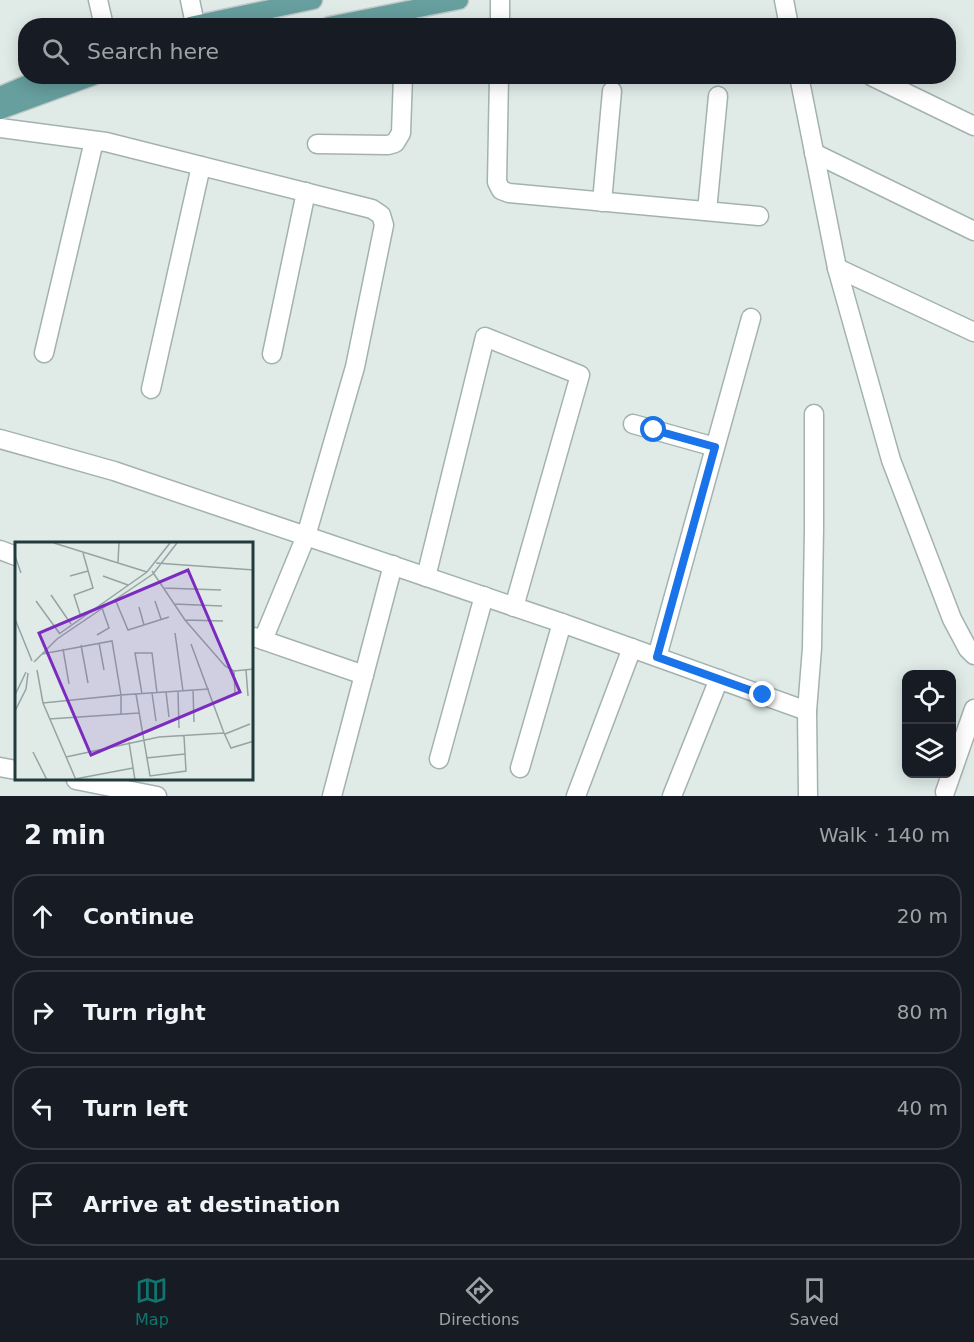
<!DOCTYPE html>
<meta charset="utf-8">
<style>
body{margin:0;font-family:"DejaVu Sans",sans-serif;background:#20242c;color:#f1f3f6}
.controls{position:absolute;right:18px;bottom:18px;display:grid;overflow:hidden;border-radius:12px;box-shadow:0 3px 15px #0003}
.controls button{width:54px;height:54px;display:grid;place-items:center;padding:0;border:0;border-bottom:2px solid #363941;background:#171b24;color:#f1f3f6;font:30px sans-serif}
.stop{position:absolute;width:18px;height:18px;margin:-14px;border:4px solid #1a73e8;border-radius:50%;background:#fff}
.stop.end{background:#1a73e8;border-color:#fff;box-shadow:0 2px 6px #0008}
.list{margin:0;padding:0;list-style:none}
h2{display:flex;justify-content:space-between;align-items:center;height:78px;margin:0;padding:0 24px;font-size:26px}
h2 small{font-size:20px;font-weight:400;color:#9ea1a6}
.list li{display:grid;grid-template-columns:39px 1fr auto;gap:18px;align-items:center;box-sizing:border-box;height:84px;margin:0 12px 12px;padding:0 12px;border:2px solid #363941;border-radius:24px}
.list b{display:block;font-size:22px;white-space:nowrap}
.list em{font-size:20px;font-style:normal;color:#9ea1a6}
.icon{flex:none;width:33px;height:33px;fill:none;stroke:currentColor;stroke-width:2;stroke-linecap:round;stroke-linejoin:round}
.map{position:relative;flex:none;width:974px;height:796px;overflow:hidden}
.search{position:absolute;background:#171b24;box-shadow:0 3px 15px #0003;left:18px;right:18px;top:18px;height:66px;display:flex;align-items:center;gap:15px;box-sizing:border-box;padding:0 21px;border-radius:24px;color:#9ea1a6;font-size:22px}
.sheet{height:462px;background:#171b24}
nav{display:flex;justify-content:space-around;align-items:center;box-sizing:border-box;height:84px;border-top:2px solid #363941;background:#171b24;font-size:16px;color:#9ea1a6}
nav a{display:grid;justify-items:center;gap:3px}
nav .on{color:#0f766e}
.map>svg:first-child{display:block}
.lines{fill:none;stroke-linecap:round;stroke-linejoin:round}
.street-casing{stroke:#a3b2b0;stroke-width:21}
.primary-casing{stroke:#c1c8c8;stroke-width:21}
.street{stroke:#fff;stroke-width:18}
.primary{stroke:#669f9e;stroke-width:18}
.route{stroke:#1a73e8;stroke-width:8}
.inset-road{fill:none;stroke:#94a4a2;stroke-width:1.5}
.view{fill:#7b2cbf;fill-opacity:0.15;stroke:#7b2cbf;stroke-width:3}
.inset-edge{fill:none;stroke:#213a3a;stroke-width:3}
</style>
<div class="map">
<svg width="974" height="796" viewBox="0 0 974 796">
<rect width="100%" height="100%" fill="#e0ebe8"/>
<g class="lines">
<g class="street-casing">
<g id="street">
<polyline points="98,0 104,26"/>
<polyline points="190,0 195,24"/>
<polyline points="784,0 789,26"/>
<polyline points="500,26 500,0"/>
<polyline points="499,76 497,182 501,190 509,193 759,216"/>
<polyline points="799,76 837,268 891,460 952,619 968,649 974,655"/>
<polyline points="871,76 974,126"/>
<polyline points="0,128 106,142 372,209 381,215 384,225 355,367 306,536 114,471 0,439"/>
<polyline points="317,144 388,145 395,143 401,133 403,76"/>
<polyline points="814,153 974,231"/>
<polyline points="602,202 612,91"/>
<polyline points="707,211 718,96"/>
<polyline points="837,268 974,332"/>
<polyline points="44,353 94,141"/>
<polyline points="272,354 306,192"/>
<polyline points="151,389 201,166"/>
<polyline points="633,424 715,447"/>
<polyline points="0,550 16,556"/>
<polyline points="426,577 485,337 580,375 514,607"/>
<polyline points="254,637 364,675"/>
<polyline points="263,640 306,536 562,623 807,711"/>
<polyline points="657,657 751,318"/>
<polyline points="439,759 484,596"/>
<polyline points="0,767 16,770"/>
<polyline points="520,768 562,623"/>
<polyline points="76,780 157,796"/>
<polyline points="945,792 974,709"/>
<polyline points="332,796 393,565"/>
<polyline points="576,796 632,648"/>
<polyline points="672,796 719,679"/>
<polyline points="808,796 807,711 812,648 814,528 814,414"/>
</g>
</g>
<g class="primary-casing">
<g id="primary">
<polyline points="190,26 313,0"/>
<polyline points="329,26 459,0"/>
<polyline points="0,96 47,76"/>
<polyline points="0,110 93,76"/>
</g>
</g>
<use href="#street" class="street"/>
<use href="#primary" class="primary"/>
</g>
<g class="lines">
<polyline class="route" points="654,430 715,447 657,657 763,695"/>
</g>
<g transform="translate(15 542)">
<rect width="238" height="238" fill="#e0ebe8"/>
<path class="inset-road" d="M39 1 132 30M0 14 6 31M103 20 104 1M141 21 239 28M137 29 170 78 210 124 219 129 239 127M55 34 73 29M88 34 113 43M148 46 206 48M36 53 56 82M100 57 113 88 154 75M21 59 45 92M140 59 146 77M159 62 207 64M124 65 129 83M66 75 59 53 78 46 68 11M0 77 17 119M170 78 208 79M160 91 168 149M44 92 132 30 155 1M82 93 94 86 87 66M84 101 89 128M176 102 209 191M66 103 73 141M48 107 54 142M27 112 97 99 106 153 28 161M19 120 42 97 138 32 162 1M22 128 28 161 61 238M231 128 233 154M219 129 220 151M178 148 179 180M163 149 164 186M151 150 154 175M137 151 141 179M121 152 135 234 171 229 169 194M127 152 120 111H137L142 151M0 153 11 130M0 169 11 147 13 131M106 172V153L194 147M34 177 124 171M210 192 235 182M114 200 120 238M18 210 32 238M51 215 144 195 209 191 216 206 239 199M131 216 170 212M60 237 118 226"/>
<path class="view" d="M173 28 225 150 76 213 24 91Z"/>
<rect width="238" height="238" class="inset-edge"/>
</g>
</svg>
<div class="controls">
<button><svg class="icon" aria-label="locate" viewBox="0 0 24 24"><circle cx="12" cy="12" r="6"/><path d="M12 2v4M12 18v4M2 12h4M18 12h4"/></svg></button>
<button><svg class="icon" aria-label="layers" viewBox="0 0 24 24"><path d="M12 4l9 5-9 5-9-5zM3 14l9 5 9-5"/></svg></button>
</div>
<div class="stop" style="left:654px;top:430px"></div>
<div class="stop end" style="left:763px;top:695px"></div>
<div class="search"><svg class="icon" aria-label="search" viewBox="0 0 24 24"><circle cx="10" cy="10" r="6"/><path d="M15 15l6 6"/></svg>Search here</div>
</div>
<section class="sheet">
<h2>2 min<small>Walk · 140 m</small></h2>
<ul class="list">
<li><svg class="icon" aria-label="ahead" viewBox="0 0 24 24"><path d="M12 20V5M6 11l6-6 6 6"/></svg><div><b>Continue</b></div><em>20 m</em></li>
<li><svg class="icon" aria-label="right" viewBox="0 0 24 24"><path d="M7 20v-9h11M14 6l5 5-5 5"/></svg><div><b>Turn right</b></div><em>80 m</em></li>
<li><svg class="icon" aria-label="left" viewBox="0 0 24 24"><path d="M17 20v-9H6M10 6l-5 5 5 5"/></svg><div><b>Turn left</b></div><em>40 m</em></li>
<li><svg class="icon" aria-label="arrive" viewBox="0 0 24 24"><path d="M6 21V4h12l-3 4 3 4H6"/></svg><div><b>Arrive at destination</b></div></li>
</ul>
</section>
<nav>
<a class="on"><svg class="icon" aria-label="map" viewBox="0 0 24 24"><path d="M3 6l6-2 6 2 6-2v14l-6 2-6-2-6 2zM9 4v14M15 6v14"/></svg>Map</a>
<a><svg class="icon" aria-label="directions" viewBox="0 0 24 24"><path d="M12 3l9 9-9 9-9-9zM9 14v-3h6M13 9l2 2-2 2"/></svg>Directions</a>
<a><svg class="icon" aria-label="saved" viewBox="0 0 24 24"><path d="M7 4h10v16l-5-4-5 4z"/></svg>Saved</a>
</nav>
